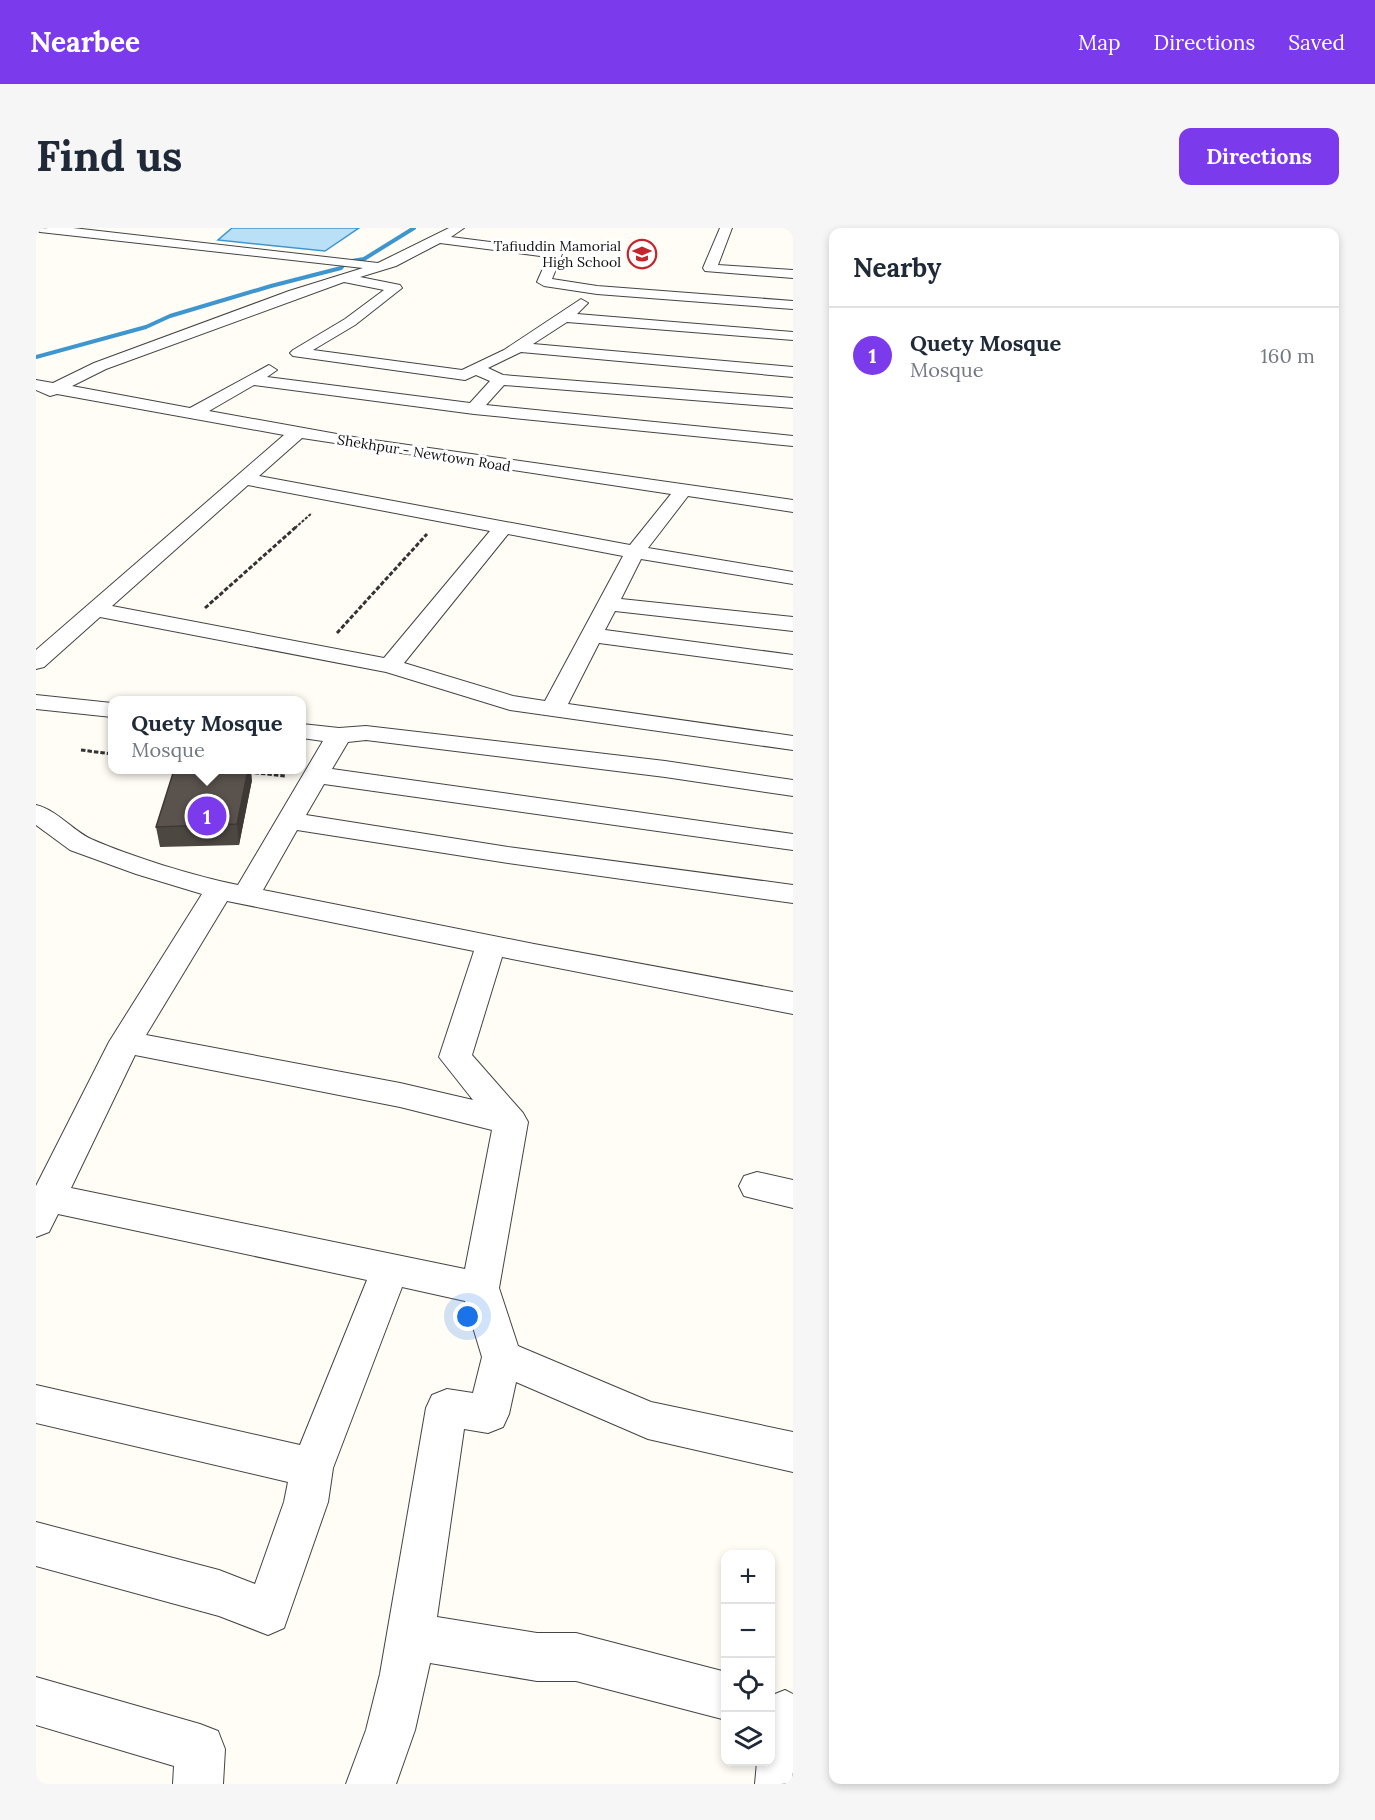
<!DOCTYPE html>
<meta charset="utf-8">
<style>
body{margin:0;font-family:Lora,serif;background:#f6f6f7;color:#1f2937}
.controls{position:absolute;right:18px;bottom:18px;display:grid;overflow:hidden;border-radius:12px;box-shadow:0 3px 9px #0003}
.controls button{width:54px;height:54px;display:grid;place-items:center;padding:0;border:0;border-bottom:2px solid #e0e1e3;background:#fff;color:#1f2937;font:30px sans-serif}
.you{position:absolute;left:432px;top:1089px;width:21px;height:21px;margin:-15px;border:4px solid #fff;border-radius:50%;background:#1a73e8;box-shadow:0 0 0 9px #1a73e833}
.badge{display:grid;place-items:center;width:39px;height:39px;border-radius:50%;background:#7c3aed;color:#fff;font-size:20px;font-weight:700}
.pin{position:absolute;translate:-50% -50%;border:3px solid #fff;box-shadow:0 2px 6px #0006}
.popup{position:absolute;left:72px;top:468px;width:198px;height:78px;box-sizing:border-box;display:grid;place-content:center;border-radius:12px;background:#fff;filter:drop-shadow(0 2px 4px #0005);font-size:20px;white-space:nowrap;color:#747a83}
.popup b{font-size:22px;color:#1f2937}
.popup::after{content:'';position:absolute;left:50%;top:100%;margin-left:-12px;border:12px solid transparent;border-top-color:#fff}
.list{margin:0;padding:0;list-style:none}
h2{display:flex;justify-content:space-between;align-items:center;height:78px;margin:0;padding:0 24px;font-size:26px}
h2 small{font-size:20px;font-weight:400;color:#747a83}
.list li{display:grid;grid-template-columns:39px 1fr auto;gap:18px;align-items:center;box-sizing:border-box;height:96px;padding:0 24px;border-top:2px solid #e0e1e3}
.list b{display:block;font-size:22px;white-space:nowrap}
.list p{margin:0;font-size:20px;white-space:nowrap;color:#747a83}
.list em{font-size:20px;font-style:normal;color:#747a83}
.icon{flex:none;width:33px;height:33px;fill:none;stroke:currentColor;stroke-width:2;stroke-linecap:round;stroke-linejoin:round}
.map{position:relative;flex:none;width:757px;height:1556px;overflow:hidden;border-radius:12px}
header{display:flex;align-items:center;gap:36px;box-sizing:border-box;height:84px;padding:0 30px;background:#7c3aed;color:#fff}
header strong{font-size:28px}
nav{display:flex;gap:33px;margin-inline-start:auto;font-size:21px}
.intro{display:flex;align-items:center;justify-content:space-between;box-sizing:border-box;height:144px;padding:0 36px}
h1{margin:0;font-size:42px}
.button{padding:15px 27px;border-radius:12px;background:#7c3aed;color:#fff;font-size:21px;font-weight:700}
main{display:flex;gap:36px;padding:0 36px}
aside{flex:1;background:#fff;border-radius:12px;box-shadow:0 3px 9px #0003}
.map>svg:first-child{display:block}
.water{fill:#b9e0f7;stroke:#3f96cf;stroke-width:1.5}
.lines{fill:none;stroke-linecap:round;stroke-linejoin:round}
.stream{stroke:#3f96cf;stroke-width:4}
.minor-casing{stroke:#444;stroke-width:2}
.path-far1{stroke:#333;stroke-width:2;stroke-dasharray:3 1.5;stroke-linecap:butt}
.path{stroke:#333;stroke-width:3;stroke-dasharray:4.5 2;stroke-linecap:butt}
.minor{fill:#fff;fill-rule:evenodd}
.wall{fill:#4d4742}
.shaded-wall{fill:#3f3936}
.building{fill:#5a524d;stroke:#3f3936;stroke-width:1.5}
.labels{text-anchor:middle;stroke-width:6;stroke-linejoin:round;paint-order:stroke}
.far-poi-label{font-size:14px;fill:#111;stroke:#fff;text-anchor:end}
.far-street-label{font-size:14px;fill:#111;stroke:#fff}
</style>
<header>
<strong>Nearbee</strong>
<nav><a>Map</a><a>Directions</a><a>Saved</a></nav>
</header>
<div class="intro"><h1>Find us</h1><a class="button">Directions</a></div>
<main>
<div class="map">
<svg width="757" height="1556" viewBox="0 0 757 1556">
<rect width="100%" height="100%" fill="#fffdf5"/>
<polygon class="water" points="196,0 323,0 289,23 182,12"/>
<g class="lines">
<polyline class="stream" points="0,129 110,99 134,88 235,58 305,40 310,34 328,31 378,0"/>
<g class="minor-casing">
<g id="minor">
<path d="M0 0H37L342 35 413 0H428L415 9 525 23 526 26 516 51 561 58 757 73V81L561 66 508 58 501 54 512 29 404 15 360 38 324 49 364 57 366 60 319 97 277 122 426 142 468 122 545 71 552 75 541 86 757 104V112L531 94 497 116 757 139V149L485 124 452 140 467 147 757 170V180L468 157 450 177 757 208V218L438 186 218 157 173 183 323 210 757 272V284L652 268 612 320 757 344V356L605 331 585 371 757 389V403L579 383 569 402 757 427V441L563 415 532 476 757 508V522L474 482 350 444 64 389 8 439 0 441V422L248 207 21 166 14 168 0 162V152L17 155 58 135 253 63 327 40 4 4 0 3ZM308 54 348 62 309 91 257 122 254 125 257 128 429 152 440 147 454 153 434 175 231 149 241 142 233 137 154 180 36 158 70 141ZM266 210 635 266 594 317 223 248ZM212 257 454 303 348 430 76 378ZM472 306 587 328 509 473 477 468 368 435Z"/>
<polygon points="684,0 696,0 682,37 757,42 757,50 669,43 667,40"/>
<polygon points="0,467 76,475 76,489 0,481"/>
<path d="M266 496 303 500 330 498 629 533 757 552V568L629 549 330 512 312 514 296 541 757 606V622L288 556 270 587 472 619 757 657V675L472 635 261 602 227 662 498 716 757 764V786L466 729 436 827 487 885 492 894 463 1060 482 1118 615 1174 757 1204V1244L612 1211 480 1154 473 1186 467 1199 452 1205 428 1201 401 1389 501 1405H540L690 1444V1492L540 1453H501L394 1435 379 1502 360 1556H310L330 1502 344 1446 390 1180 396 1167 411 1161 437 1165 446 1129 429 1073 366 1059 297 1240 292 1274 248 1400 232 1407 183 1388 0 1338V1294L183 1342 219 1356 248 1274 252 1254 0 1195V1157L264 1217 331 1052 22 986 13 1004 0 1009V958L73 814 166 666 100 646 34 622 0 597V577C21 582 36 602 55 611 96 629 158 648 202 657L287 513 266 510ZM191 673 438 723 403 829 437 872 364 855 110 807ZM99 827 364 879 456 902 429 1041 35 960Z"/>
<polygon points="721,944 757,952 757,980 708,968 703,958 708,948"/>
<polygon points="0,1449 164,1496 182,1503 189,1521 187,1556 137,1556 138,1538 0,1497"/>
<polygon points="749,1462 757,1466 757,1556 719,1556 721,1534 734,1534 734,1468"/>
</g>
</g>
<polyline class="path-far1" points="259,300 276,285"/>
<g class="path">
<polyline points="169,380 260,299"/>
<polyline points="301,405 391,306"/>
<polyline points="45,522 76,526"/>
<polyline points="212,544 249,548"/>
</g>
<use href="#minor" class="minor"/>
</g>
<polygon class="wall" points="216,552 203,617 124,619 120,599"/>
<polygon class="shaded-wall" points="212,542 215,542 216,552 203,617 201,596"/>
<polygon class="building" points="138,542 212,542 201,596 120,599"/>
<defs>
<g id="school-ring" transform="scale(1.5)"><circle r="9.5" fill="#fff" stroke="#c4262e" stroke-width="1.5"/><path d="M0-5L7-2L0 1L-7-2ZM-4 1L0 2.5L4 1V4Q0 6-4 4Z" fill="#c4262e"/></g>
</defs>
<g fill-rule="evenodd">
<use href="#school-ring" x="606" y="26"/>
</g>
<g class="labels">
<g class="far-poi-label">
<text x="585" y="23">Tafiuddin Mamorial<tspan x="585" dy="16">High School</tspan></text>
</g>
<g class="far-street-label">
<text transform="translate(388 225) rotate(9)" y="5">Shekhpur - Newtown Road</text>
</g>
</g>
</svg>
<div class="controls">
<button>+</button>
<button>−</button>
<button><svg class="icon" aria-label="locate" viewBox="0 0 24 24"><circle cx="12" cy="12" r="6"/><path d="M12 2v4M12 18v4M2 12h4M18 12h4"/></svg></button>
<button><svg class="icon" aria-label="layers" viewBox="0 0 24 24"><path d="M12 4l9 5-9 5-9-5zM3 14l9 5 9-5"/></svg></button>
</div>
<div class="you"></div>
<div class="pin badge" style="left:171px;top:588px">1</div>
<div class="popup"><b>Quety Mosque</b>Mosque</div>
</div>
<aside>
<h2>Nearby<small></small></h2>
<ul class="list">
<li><span class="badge">1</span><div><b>Quety Mosque</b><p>Mosque</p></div><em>160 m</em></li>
</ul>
</aside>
</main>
